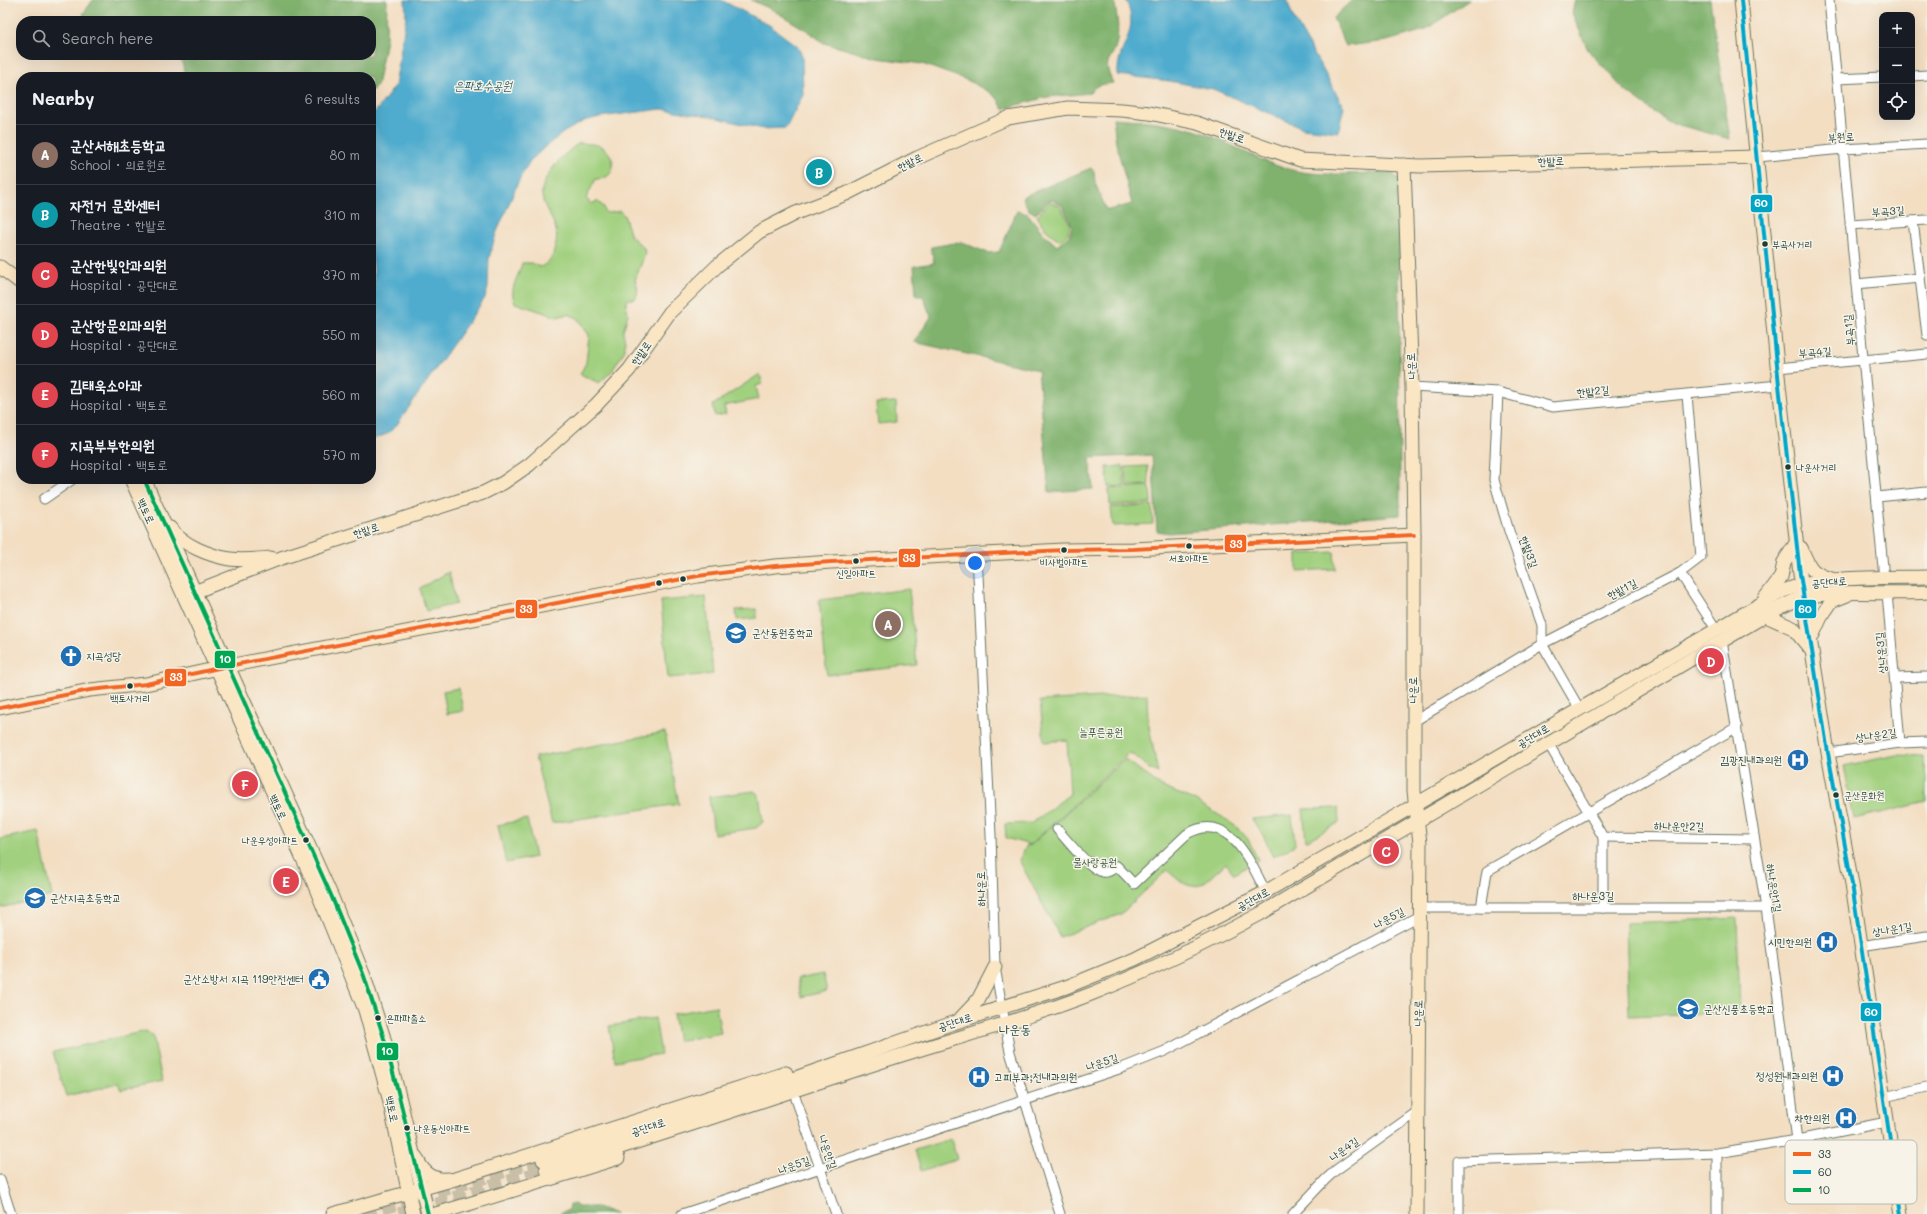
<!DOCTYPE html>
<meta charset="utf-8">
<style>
body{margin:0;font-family:Mali,"Poor Story",sans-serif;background:#20242c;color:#f1f3f6}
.controls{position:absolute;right:12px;top:12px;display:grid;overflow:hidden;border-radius:8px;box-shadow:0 4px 16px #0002}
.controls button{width:36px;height:36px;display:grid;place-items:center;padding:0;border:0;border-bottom:1px solid #363941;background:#171b24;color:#f1f3f6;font:20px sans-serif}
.you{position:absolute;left:975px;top:563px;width:14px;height:14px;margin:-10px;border:3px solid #fff;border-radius:50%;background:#1a73e8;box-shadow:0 0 0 6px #1a73e833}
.badge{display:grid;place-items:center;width:26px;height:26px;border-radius:50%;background:#1f6fb2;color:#fff;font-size:13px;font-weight:700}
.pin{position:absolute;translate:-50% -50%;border:2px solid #fff;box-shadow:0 1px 4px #0006}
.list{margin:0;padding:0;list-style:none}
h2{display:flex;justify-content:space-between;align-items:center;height:52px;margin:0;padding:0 16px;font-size:17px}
h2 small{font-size:13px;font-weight:400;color:#9ea1a6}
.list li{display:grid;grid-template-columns:26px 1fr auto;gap:12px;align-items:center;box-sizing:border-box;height:60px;padding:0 16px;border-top:1px solid #363941}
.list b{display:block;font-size:15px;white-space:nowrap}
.list p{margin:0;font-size:13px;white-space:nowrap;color:#9ea1a6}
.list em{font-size:13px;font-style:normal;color:#9ea1a6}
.icon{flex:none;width:22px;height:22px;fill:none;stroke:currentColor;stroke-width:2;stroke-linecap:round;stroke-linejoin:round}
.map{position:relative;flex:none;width:1927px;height:1214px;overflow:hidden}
.search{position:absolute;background:#171b24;box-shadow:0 4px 16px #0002;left:16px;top:16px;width:360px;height:44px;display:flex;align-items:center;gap:10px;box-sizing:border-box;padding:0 14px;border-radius:16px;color:#9ea1a6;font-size:15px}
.panel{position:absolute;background:#171b24;box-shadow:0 4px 16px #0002;left:16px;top:72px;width:360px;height:412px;border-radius:16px}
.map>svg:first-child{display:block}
.green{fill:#a1d07f;stroke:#60865a}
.forest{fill:#80b26e;stroke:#507851}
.water{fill:#50acce;stroke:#387481}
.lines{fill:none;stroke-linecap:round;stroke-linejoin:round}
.secondary-tunnel{stroke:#c9bea6;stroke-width:13;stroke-dasharray:13 6;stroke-linecap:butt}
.street-casing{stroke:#697566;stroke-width:11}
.secondary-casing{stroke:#697566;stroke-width:15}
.street{stroke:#fff;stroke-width:9}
.secondary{stroke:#fbe6c4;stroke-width:13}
.bus-1-casing{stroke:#f7f3e8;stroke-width:7}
.bus-2-casing{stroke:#f7f3e8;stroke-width:7}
.bus-3-casing{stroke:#f7f3e8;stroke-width:7}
.bus-1{stroke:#f26522;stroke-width:4}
.bus-2{stroke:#02a4c6;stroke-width:4}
.bus-3{stroke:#00a651;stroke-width:4}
.bus-dot{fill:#1f3d34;stroke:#f7f3e8;stroke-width:1.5}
.labels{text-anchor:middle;stroke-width:3;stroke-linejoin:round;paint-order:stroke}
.bus-label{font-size:10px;fill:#1f3d34;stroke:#f7f3e8;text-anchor:start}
.street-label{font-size:11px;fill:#1f3d34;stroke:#f7f3e8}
.poi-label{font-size:11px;fill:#1f3d34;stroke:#f7f3e8;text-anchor:start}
.park-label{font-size:11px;fill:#395a43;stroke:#f7f3e8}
.water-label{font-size:12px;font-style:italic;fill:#2e5e62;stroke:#f7f3e8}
.quarter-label{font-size:13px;fill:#1f3d34;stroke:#f7f3e8}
.key{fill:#f7f3e8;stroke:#b6bcb2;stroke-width:1}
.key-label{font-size:11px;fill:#1f3d34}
.line-badge{stroke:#f7f3e8;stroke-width:1.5}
.badge-label{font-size:11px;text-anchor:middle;font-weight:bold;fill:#fff}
</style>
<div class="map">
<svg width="1927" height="1214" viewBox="0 0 1927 1214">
<rect width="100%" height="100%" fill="#f7f3e8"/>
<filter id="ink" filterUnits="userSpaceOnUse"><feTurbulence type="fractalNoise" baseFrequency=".025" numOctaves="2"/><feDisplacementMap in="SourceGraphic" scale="8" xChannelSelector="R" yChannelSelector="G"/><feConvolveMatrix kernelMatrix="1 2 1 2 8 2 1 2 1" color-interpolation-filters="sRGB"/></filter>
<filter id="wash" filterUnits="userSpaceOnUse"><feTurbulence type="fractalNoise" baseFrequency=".012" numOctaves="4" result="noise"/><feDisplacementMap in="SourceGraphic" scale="16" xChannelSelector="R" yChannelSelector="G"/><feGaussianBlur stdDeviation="0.9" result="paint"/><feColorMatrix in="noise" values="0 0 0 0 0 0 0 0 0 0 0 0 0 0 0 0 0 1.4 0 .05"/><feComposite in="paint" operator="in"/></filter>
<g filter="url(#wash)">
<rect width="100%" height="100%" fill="#f3dec2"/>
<g class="green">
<path d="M580 143C587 144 596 143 602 147 617 155 618 180 596 179L586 198 591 204 597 201 604 207 605 212 608 213 620 211 624 215 631 236 644 248 645 254 635 280C638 286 639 292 635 299H628L626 302 628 314 623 332 625 341V350L612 371 599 383 580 374 586 363 589 335 577 318 568 314 557 317 515 303C508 289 519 277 522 263H532L540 267C547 264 552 259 554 251 563 223 546 218 542 196 539 179 566 150 580 143Z"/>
<polygon points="1050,202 1060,206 1070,224 1068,233 1060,241 1045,229 1037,216"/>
<polygon points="760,374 762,384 756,386 759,399 724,406 726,414 715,416 713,405"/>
<polygon points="896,402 897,422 878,424 876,403"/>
<polygon points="1123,466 1125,486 1108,487 1107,467"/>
<polygon points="1148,466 1149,485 1127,486 1125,467"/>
<polygon points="1150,486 1151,503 1110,505 1109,489"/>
<polygon points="1152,505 1153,524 1113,526 1111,507"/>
<polygon points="1334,552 1335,569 1297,571 1297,554"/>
<polygon points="449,572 456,604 426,611 420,588"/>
<polygon points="909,589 917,665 827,675 819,600"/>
<polygon points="706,597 713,674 668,678 661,601"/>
<polygon points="756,609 757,618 737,620 736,610"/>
<polygon points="459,688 463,711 447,714 443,691"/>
<polygon points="1147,694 1148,721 1158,773 1148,768 1132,754 1129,753 1030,845 1006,838 1005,824 1032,823 1070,794 1067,740 1044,742 1040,701"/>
<polygon points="665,732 679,804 552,823 535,757"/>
<polygon points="1896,755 1923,756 1927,778 1927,802 1854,819 1844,766"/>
<path d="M1125 759 1162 787 1194 800 1227 820 1239 829 1248 839 1258 860 1234 874 1226 863C1199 887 1196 897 1167 870L1121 914 1060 937 1019 860 1027 845 1030 846Z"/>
<polygon points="754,791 759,795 763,822 756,828 714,834 709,797"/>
<polygon points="1338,808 1339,823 1306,841 1303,809"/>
<polygon points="1292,815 1295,845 1273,857 1264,837 1252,819"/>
<polygon points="527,819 535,857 506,863 498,825"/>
<polygon points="38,831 52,896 0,908 0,839"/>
<polygon points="1737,918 1740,1012 1629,1016 1626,923"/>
<polygon points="823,974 827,991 801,997 797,979"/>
<polygon points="716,1006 721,1033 678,1041 673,1014"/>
<polygon points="655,1018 661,1054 615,1061 609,1026"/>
<polygon points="146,1031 153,1036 162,1081 121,1090 118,1084 66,1096 53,1052"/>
<polygon points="951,1139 957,1159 921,1171 915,1150"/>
</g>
<g class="forest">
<polygon points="93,0 387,0 386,39 377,86 371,91 371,77 186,77 180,55 371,55 371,21 88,21 83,14"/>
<path d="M751 0H1114C1117 14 1119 27 1117 41 1114 61 1100 57 1113 83 1102 85 1096 83 1090 93L1047 97 1003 109 998 99 989 92 967 80 922 64 877 58 824 43 808 31 771 9Z"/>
<polygon points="1352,0 1469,0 1425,30 1387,41 1346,46 1333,18"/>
<polygon points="1575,0 1710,0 1730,139 1668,122 1624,90 1588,50 1572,13"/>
<path d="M1113 118C1139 120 1166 122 1191 129 1227 139 1259 164 1296 171 1327 177 1360 173 1391 172L1399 180 1400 515 1169 533 1157 531 1152 455 1090 458 1093 489 1049 492 1038 370 914 342 931 317 923 296H916L914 266 934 263 931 247 961 242 988 253 999 252 1017 211 1028 214 1042 232 1057 246 1070 234 1072 225 1062 205 1052 200 1049 201 1036 214 1029 210 1022 197 1091 168 1094 171 1095 183 1106 209 1109 210 1132 204 1116 143Z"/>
<polygon points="575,1204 578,1207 597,1207 616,1214 559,1214 561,1212 569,1210 570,1205"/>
</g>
<g class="water">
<path d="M405 0H721L769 25 797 46 802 55 803 95 786 128 763 129 709 116 662 109 600 117 584 121 564 132 545 147 530 161 520 178 496 234 489 258 488 288 485 298 396 426 387 434 371 440V314C379 288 371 260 371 234 370 194 371 154 371 114L376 111 395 86 406 17Z"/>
<path d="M1126 0H1287L1293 17 1344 107 1338 132 1303 128 1213 89 1169 81 1118 75C1116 45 1141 35 1126 0Z"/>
</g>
</g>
<g filter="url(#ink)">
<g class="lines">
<g class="secondary-tunnel">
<polyline points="364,1214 543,1160"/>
<polyline points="399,1214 546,1170"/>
</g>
<g class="street-casing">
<g id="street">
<polyline points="1829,0 1884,578"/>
<polyline points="1912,76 1927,75"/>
<polyline points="1837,79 1882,77"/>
<polyline points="1757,157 1844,149 1927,144"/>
<polyline points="1913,221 1927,335"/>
<polyline points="1850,225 1927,220"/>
<polyline points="1856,284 1920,278"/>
<polyline points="1777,368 1927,354"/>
<polyline points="1412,387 1498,392 1553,407 1779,385"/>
<polyline points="1498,392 1494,480 1509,531 1542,625 1542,644 1579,708"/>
<polyline points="1877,497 1927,492"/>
<polyline points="44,499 73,479"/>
<polyline points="977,555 991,835 995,967 1010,1052 1060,1214"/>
<polyline points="1680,573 1716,629"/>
<polyline points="1887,593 1900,743"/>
<polyline points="1722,641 1766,908 1797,1140"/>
<polyline points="1895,678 1927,677"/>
<polyline points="1413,722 1542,644 1680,573 1701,557 1687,395"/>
<polyline points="1548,743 1603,837 1754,839"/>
<polyline points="1828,753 1900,743 1927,742"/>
<path d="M1057 829C1067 840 1089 869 1103 872 1109 873 1113 869 1117 866L1134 884 1187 834C1229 809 1250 862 1266 892"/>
<polyline points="1603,837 1603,908"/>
<polyline points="1419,908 1766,908"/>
<polyline points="1481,908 1487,871 1737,727"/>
<polyline points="1860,946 1927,936"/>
<polyline points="1884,1097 1927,1087"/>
<polyline points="796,1099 836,1214"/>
<polyline points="1717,1153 1717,1214"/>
<polyline points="0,1180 11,1214"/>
<polyline points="682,1214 1122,1068 1165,1051 1419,916"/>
<polyline points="1293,1214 1326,1179 1336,1170 1417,1112"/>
<polyline points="1459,1214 1459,1161 1717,1153 1797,1140 1887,1122"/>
</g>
</g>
<g class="secondary-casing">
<g id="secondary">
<polyline points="1741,0 1779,385 1800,574 1828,753 1852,884 1901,1214"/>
<polyline points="1404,165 1412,387 1414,535 1414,791 1420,843 1417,1214"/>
<polyline points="0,267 21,283"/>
<polyline points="131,479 313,881 365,1010 389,1098 413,1214"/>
<polyline points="144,479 331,895 364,976 383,1035 396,1084 428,1214"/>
<path d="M170 528C182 545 210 556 230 559 243 561 258 559 271 558"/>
<path d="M1801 548C1809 567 1811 574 1832 579"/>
<polyline points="184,596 281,558 483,493 503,483 529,465 597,404 629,370 670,312 717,266 759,232 796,213 846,194 917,158 1008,118 1068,108 1122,110 1149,113 1197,123 1300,160 1420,166 1757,157"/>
<polyline points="1765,598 1781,577 1784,562 1796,543"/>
<polyline points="1766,616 1793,628 1811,650"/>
<polyline points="1810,641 1821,617 1832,601 1847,595"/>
<polyline points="0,708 90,690 146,684 228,666 698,576 775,566 831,562 1063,550 1133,549 1414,535"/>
<polyline points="961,1018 978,1000 995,967"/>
<path d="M416 1157C422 1171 433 1181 448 1179"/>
<path d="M543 1160 755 1092 953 1023 1066 987 1135 959 1260 895 1783 591C1826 575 1881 578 1927 577"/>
<path d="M546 1170C658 1137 768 1098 880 1062 950 1039 1022 1021 1091 994 1149 971 1205 944 1260 914L1722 641C1745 628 1786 600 1811 596 1849 589 1889 595 1927 592"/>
<polyline points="333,1214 455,1179 786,1073"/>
<polyline points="436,1214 618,1158"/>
</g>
</g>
<use href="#street" class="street"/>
<use href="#secondary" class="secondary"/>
<g class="bus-1-casing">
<polyline id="bus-1" points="0,708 90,690 146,684 228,666 698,576 775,566 831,562 1063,550 1133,549 1414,535"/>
</g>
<g class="bus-2-casing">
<polyline id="bus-2" points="1741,0 1779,385 1800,574 1828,753 1852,884 1901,1214"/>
</g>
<g class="bus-3-casing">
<polyline id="bus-3" points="144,479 331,895 364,976 383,1035 396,1084 428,1214"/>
</g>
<use href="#bus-1" class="bus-1"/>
<use href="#bus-2" class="bus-2"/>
<use href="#bus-3" class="bus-3"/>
</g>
</g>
<defs>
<g id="school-disc" transform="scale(1.15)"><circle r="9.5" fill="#1f6fb2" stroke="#f7f3e8"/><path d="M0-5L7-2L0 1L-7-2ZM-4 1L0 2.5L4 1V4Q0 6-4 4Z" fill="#fff"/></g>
<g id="church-disc" transform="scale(1.15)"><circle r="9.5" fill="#1f6fb2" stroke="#f7f3e8"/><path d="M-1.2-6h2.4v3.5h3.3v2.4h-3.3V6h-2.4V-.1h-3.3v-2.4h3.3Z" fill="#fff"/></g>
<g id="hospital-disc" transform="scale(1.15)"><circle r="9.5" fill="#1f6fb2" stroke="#f7f3e8"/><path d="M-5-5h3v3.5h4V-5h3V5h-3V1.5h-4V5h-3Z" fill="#fff"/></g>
<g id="civic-disc" transform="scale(1.15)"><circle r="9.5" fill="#1f6fb2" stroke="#f7f3e8"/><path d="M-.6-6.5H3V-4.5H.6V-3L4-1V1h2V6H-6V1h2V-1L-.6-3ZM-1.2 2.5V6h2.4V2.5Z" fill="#fff"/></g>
</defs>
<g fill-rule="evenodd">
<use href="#school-disc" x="736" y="633"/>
<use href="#church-disc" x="71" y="656"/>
<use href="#hospital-disc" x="1798" y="760"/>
<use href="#school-disc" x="35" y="898"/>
<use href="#hospital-disc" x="1827" y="942"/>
<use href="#civic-disc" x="319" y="979"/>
<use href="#school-disc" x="1688" y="1009"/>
<use href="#hospital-disc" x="1833" y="1076"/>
<use href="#hospital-disc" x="979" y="1077"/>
<use href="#hospital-disc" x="1846" y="1118"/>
</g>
<g class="bus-dot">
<circle cx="1765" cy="244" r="3.5"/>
<circle cx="1788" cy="467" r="3.5"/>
<circle cx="1189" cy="546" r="3.5"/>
<circle cx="1064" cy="550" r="3.5"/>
<circle cx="856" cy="561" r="3.5"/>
<circle cx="683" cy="579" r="3.5"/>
<circle cx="659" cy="583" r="3.5"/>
<circle cx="130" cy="686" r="3.5"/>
<circle cx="1836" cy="795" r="3.5"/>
<circle cx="306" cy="840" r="3.5"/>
<circle cx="378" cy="1018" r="3.5"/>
<circle cx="407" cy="1128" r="3.5"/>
</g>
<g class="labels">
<g class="bus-label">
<text x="1772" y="248">부곡사거리</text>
<text x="1796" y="471">나운사거리</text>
<text x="1189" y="562" text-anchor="middle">서호아파트</text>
<text x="1064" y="566" text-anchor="middle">비사벌아파트</text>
<text x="856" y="577" text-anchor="middle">신일아파트</text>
<text x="130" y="702" text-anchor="middle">백토사거리</text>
<text x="1844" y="799">군산문화원</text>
<text x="298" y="844" text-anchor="end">나운우성아파트</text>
<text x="386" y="1022">은파파출소</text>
<text x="414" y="1132">나운동신아파트</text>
</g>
<g class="street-label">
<text transform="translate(1232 135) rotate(19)" y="4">한밭로</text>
<text transform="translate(1841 137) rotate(-4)" y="4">부원로</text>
<text transform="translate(1551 161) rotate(-2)" y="4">한밭로</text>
<text transform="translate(910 162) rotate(-26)" y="4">한밭로</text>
<text transform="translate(1888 211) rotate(-4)" y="4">부곡3길</text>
<text transform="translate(1849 330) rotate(-96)" y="4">부곡1길</text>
<text transform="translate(1815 352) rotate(-4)" y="4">부곡4길</text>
<text transform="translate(641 353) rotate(-55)" y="4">한밭로</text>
<text transform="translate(1411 366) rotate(-92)" y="4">나운로</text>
<text transform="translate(1593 391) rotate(-5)" y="4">한밭2길</text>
<text transform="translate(146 511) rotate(65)" y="4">백토로</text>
<text transform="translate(366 530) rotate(-18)" y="4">한밭로</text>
<text transform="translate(1529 552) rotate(70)" y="4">한밭3길</text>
<text transform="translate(1829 582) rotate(-5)" y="4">공단대로</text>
<text transform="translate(1622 589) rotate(-27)" y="4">한밭1길</text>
<text transform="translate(1881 653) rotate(-95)" y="4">상나운3길</text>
<text transform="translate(1413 690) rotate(-90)" y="4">나운로</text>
<text transform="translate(1876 735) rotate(-8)" y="4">상나운2길</text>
<text transform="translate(1533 736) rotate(-31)" y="4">공단대로</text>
<text transform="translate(278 807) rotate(65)" y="4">백토로</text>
<text transform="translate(1679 826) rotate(1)" y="4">하나운안2길</text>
<text transform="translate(1774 888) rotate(81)" y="4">하나운안1길</text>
<text transform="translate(981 889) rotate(-91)" y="4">하나운로</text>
<text x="1593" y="900">하나운3길</text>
<text transform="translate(1253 899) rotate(-29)" y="4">공단대로</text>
<text transform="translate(1389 918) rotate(-28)" y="4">나운5길</text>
<text transform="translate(1892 929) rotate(-9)" y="4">상나운1길</text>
<text transform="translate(1418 1013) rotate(-89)" y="4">나운로</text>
<text transform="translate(955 1022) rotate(-18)" y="4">공단대로</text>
<text transform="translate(1102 1062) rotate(-18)" y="4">나운5길</text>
<text transform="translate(392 1109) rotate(78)" y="4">백토로</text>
<text transform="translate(648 1127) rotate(-18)" y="4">공단대로</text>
<text transform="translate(1344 1149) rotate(-35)" y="4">나운4길</text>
<text transform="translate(828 1152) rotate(71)" y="4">나운안길</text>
<text transform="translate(794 1165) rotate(-20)" y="4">나운5길</text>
</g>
<g class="poi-label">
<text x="752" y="637">군산동원중학교</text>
<text x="86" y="660">지곡성당</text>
<text x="1782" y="764" text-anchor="end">김광진내과의원</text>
<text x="50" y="902">군산지곡초등학교</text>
<text x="1812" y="946" text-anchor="end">시민한의원</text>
<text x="304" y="983" text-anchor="end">군산소방서 지곡 119안전센터</text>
<text x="1704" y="1013">군산신풍초등학교</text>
<text x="1818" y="1080" text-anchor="end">정성원내과의원</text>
<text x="994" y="1081">고피부과;전내과의원</text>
<text x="1830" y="1122" text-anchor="end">차한의원</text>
</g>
<g class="park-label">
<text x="1101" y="736">늘푸른공원</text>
<text x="1095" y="866">물사랑공원</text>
</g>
<g class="water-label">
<text x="483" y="90">은파호수공원</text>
</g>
<g class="quarter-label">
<text x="1015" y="1034">나운동</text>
</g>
</g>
<rect x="1785" y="1140" width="132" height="64" rx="6" class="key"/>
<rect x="1793" y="1152" width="18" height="4" fill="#f26522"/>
<rect x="1793" y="1170" width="18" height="4" fill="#02a4c6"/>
<rect x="1793" y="1188" width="18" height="4" fill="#00a651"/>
<g class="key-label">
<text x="1818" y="1158">33</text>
<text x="1818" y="1176">60</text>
<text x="1818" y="1194">10</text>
</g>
<g class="line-badge">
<rect x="1750" y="194" width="23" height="19" rx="4" fill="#02a4c6"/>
<rect x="1224" y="534" width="23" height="19" rx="4" fill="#f26522"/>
<rect x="898" y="548" width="23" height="20" rx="4" fill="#f26522"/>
<rect x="515" y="599" width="23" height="20" rx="4" fill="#f26522"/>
<rect x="1794" y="599" width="23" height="20" rx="4" fill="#02a4c6"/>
<rect x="214" y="650" width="22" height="19" rx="4" fill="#00a651"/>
<rect x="164" y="668" width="23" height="19" rx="4" fill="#f26522"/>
<rect x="1860" y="1002" width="22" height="20" rx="4" fill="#02a4c6"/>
<rect x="376" y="1042" width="23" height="19" rx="4" fill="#00a651"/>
</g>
<g class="badge-label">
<text x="1761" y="207">60</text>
<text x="1236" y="548">33</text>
<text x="909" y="562">33</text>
<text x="526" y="613">33</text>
<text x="1805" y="613">60</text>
<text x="225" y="663">10</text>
<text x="176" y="681">33</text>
<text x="1871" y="1016">60</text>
<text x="387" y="1055">10</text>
</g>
</svg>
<div class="controls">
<button>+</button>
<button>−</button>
<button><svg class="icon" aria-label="locate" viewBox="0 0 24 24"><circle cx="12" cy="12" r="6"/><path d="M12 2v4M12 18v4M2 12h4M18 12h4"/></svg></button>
</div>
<div class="you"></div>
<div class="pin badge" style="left:888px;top:624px;background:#8d6e63">A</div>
<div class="pin badge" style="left:819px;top:172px;background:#0f9aa8">B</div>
<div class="pin badge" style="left:1386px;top:851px;background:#e0444e">C</div>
<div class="pin badge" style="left:1711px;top:661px;background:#e0444e">D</div>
<div class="pin badge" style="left:286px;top:881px;background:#e0444e">E</div>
<div class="pin badge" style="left:245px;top:784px;background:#e0444e">F</div>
<div class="search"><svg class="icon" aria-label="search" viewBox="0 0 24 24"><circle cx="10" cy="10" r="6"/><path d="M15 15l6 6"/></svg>Search here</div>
<section class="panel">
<h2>Nearby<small>6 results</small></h2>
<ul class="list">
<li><span class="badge" style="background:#8d6e63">A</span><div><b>군산서해초등학교</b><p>School · 의료원로</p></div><em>80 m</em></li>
<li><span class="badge" style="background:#0f9aa8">B</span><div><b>자전거 문화센터</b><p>Theatre · 한밭로</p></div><em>310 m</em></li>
<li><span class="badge" style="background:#e0444e">C</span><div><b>군산한빛안과의원</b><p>Hospital · 공단대로</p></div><em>370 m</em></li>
<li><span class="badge" style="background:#e0444e">D</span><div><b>군산항문외과의원</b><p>Hospital · 공단대로</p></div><em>550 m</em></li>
<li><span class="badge" style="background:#e0444e">E</span><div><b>김태욱소아과</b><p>Hospital · 백토로</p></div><em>560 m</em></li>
<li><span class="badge" style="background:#e0444e">F</span><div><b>지곡부부한의원</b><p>Hospital · 백토로</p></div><em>570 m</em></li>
</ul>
</section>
</div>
